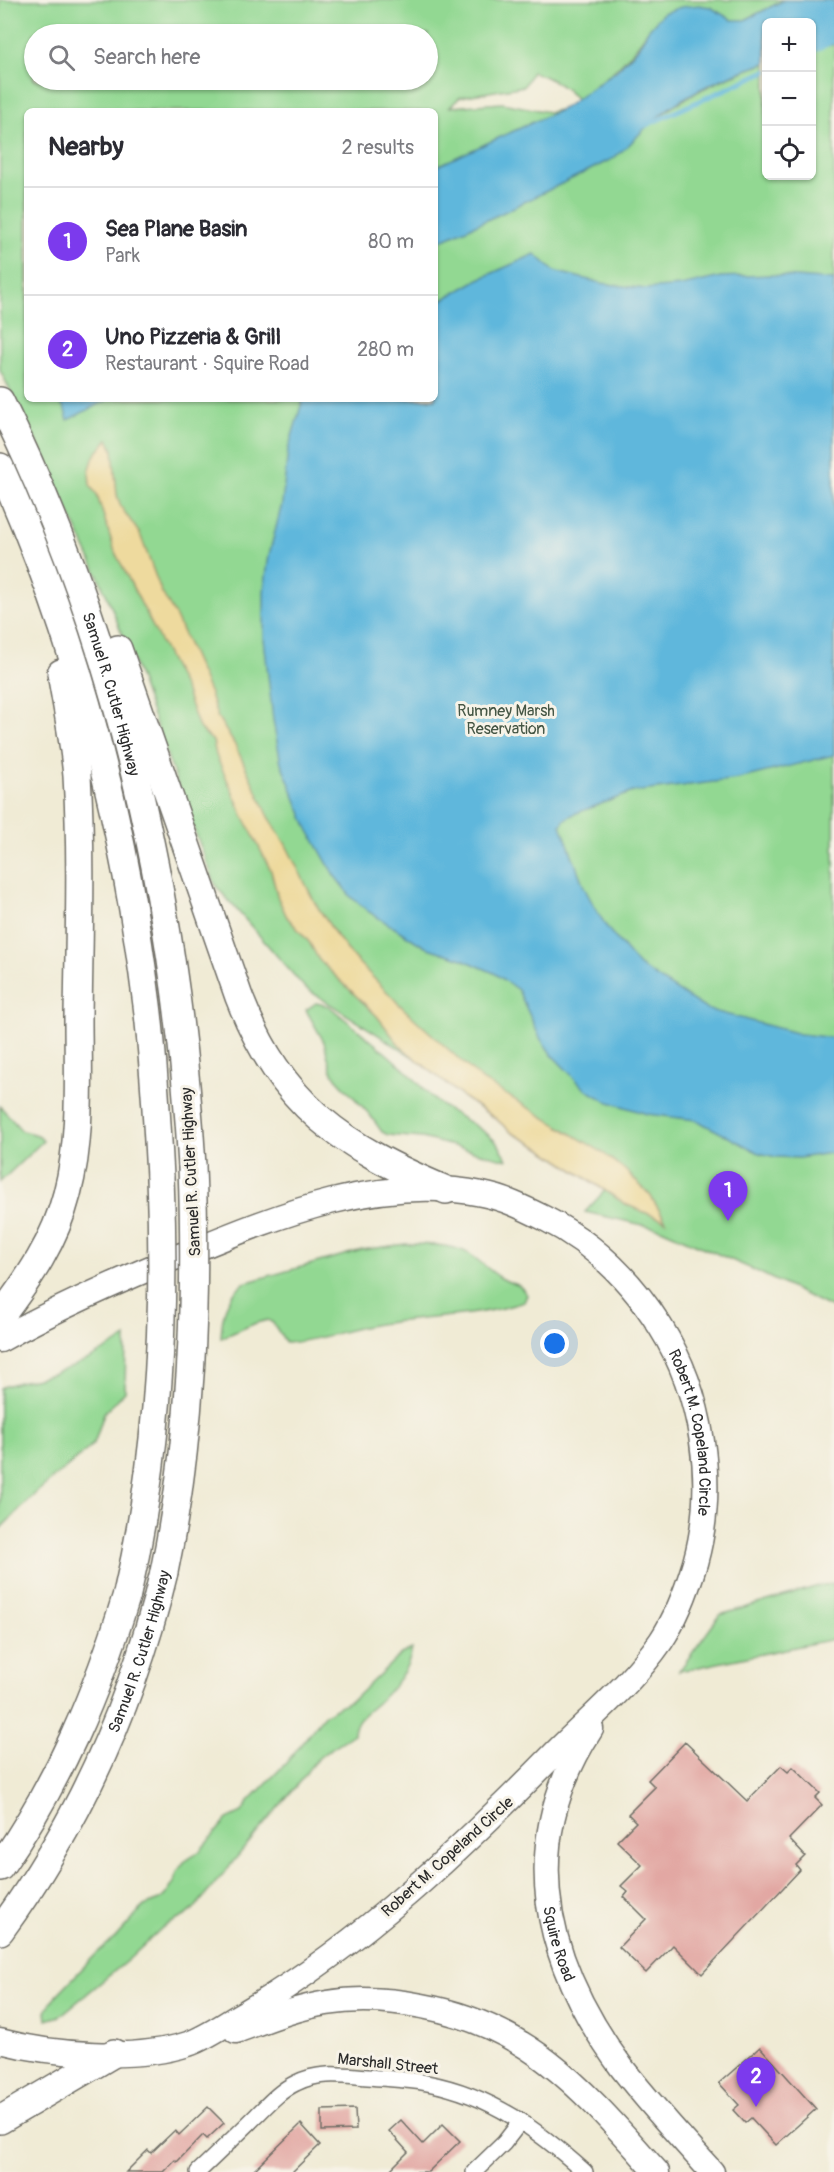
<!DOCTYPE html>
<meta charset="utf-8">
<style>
body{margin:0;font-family:Pangolin,sans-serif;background:#f2f2f3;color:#2b2b33}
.controls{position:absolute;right:18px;top:18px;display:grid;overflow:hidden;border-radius:9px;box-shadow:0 2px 4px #0004}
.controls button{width:54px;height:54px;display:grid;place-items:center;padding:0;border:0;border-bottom:2px solid #e1e1e2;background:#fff;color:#2b2b33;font:30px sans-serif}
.you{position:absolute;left:555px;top:1344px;width:21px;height:21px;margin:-15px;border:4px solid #fff;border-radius:50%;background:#1a73e8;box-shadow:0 0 0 9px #1a73e833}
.badge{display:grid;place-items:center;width:39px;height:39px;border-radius:50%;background:#7c3aed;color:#fff;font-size:20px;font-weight:700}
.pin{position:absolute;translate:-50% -50px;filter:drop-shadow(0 2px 3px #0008)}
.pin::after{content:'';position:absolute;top:32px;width:21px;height:18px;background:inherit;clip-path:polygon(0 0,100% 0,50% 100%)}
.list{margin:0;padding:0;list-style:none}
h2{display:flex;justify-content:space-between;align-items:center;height:78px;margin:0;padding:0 24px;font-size:26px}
h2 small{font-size:20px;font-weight:400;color:#7c7c81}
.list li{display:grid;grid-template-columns:39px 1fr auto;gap:18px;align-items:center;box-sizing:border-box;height:108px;padding:0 24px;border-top:2px solid #e1e1e2}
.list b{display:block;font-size:22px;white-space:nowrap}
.list p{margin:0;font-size:20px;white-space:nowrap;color:#7c7c81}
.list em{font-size:20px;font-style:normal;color:#7c7c81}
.icon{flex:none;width:33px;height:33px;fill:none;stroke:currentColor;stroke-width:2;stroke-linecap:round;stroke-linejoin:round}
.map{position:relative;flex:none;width:834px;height:2172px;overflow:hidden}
.search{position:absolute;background:#fff;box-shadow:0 2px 4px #0004;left:24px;top:24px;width:414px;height:66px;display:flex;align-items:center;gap:15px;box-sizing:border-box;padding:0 21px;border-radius:33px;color:#7c7c81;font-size:22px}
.panel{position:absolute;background:#fff;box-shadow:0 2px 4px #0004;left:24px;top:108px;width:414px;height:294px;border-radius:9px}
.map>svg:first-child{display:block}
.green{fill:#92d892;stroke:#5e825e;stroke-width:1.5;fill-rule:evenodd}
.sand{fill:#eeda9e;stroke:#8c8264;stroke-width:1.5}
.water{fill:#5fb7dc;stroke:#457184;stroke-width:1.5}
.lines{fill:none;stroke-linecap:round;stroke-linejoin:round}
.stream{stroke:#5fb7dc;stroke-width:5}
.building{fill:#e2a7a3}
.minor-casing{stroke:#706e66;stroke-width:18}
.trunk-casing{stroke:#706e66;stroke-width:27}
.motorway-casing{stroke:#706e66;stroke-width:30}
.minor{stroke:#fff;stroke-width:15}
.trunk{stroke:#fff;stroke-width:24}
.motorway{stroke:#fff;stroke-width:27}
.motorway-bridge-casing{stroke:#706e66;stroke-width:30;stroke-linecap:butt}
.motorway-bridge{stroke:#fff;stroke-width:27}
.labels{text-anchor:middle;stroke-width:6;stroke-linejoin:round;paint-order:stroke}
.street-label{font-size:16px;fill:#2b2b2b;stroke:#f7f3e8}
.park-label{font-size:16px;fill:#455645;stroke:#f7f3e8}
</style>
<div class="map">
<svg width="834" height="2172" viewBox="0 0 834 2172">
<rect width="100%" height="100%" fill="#f7f3e8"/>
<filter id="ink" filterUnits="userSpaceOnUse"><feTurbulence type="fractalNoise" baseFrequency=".0167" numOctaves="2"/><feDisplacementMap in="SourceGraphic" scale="12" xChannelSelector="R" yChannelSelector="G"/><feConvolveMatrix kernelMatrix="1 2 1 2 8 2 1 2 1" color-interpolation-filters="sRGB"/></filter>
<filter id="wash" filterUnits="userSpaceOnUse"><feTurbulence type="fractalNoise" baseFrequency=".008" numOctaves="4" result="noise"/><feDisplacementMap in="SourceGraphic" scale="24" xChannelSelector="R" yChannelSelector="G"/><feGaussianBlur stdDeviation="1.35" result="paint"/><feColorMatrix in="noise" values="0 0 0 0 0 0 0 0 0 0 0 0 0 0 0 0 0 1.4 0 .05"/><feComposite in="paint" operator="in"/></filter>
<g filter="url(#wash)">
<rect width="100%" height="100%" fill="#f0ebd5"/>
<g class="green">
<path d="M0 0H784L745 20 648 30C629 62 606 78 577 99 564 86 550 77 532 72L524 86 466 96 459 98 450 107 502 103 549 112 577 106 642 130C681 97 719 79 766 63V176H812V50L834 44V1309L752 1269 661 1229 585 1212 611 1184 305 988 216 886 188 814 138 674 107 596 46 461 0 370ZM34 34H428V80H34ZM27 111H435V399H27Z"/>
<path d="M316 1003 329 1006C354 1027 380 1047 404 1069 416 1079 425 1092 437 1102 459 1120 497 1130 507 1160L422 1138 388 1135 382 1132 370 1115 336 1078 331 1069 324 1042 306 1010Z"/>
<polygon points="0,1106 22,1131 38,1135 43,1141 0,1182"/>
<path d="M406 1244C426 1245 454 1243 471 1255 481 1262 490 1271 501 1278 515 1287 516 1279 527 1295L524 1302C471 1319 425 1316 373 1325 343 1330 316 1341 286 1343L273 1323 268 1320 256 1323 221 1338C222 1315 225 1298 244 1283L362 1250Z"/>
<path d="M126 1337 125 1392 104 1413 95 1441 88 1449 38 1491 0 1529V1388C14 1382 27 1381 41 1377 72 1369 99 1355 126 1337Z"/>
<polygon points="834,1584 834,1639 679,1671 720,1615 822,1585"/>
<path d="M412 1649C409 1671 392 1689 376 1704 365 1714 355 1718 354 1734 336 1746 316 1755 305 1775L194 1909 187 1915 163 1927 128 1960 60 2016 47 2020 46 2011 53 1999 99 1951 115 1938 144 1906 160 1900 168 1892 175 1881 177 1872 184 1862 199 1852 227 1819 242 1812 250 1800 286 1763 325 1714 355 1698 401 1654Z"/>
</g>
<polygon class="sand" points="108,439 113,450 117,495 121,507 140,534 161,591 176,617 210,694 217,716 235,745 269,817 285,843 315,903 336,935 352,956 404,1009 482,1080 602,1152 625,1170 650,1195 666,1221 627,1205 537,1146 512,1133 495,1118 464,1098 400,1046 377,1016 319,960 309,942 287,917 278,898 271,871 242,813 216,755 213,741 199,728 186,692 115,552 97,495 90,485 89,472 94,456"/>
<g class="water">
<path d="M784 0H834V44L812 50V22H766V63C729 75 690 90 659 116 642 129 630 147 612 159L500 214 435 243V167L564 108 617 70 638 48 648 30 663 13 681 7 699 5 710 7 732 20H745Z"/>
<polygon points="535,254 554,271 601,283 645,289 681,286 721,277 770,275 834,280 834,755 738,779 633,792 574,814 565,819 561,825 584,887 595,908 608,929 639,966 706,1009 800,1034 834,1038 834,1152 831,1153 799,1158 776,1157 759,1153 696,1120 647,1114 606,1101 585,1089 552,1055 540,1038 518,990 494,973 462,959 425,947 369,912 351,897 334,875 308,829 281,763 273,720 264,639 264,591 269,555 282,504 288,450 303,399 435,399 435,304 477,280"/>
<polygon points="55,399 109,399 68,420 64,407"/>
</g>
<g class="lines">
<g class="stream">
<polyline points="812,51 834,41"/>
<polyline points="644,126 766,71"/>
</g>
</g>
<g id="blocks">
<g class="building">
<polygon points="685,1742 747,1801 781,1766 788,1772 793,1767 820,1793 815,1798 822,1805 789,1839 805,1856 796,1865 800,1870 702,1974 673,1945 646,1973 619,1947 646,1919 624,1897 628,1892 621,1886 642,1865 617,1841 636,1822 628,1814 655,1787 648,1780"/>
<polygon points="760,2047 816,2109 776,2145 751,2118 745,2123 733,2110 739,2105 719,2083"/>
<polygon points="208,2107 224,2123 207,2139 203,2135 177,2162 175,2160 163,2172 126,2172 148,2150 151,2153 175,2130 179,2135"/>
<polygon points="355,2109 356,2130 322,2131 322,2110"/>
<polygon points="401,2120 423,2144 443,2124 460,2141 428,2172 388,2172 408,2152 389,2131"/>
<polygon points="301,2124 320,2145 292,2172 252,2172"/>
</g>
</g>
</g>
<g filter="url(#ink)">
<use href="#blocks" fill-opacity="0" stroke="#706e66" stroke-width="1.5"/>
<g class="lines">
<g class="minor-casing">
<g id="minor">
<path d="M198 2172C218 2153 238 2134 257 2115 269 2103 281 2090 296 2083 319 2071 343 2075 368 2077 388 2079 408 2079 427 2083 491 2095 538 2130 585 2172"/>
<polyline points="474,2172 504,2143 521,2121"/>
</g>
</g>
<g class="trunk-casing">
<g id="trunk">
<path id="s1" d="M0 1340C61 1306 125 1278 189 1252 281 1214 381 1174 482 1194 504 1198 524 1208 544 1218 592 1242 631 1280 660 1326 703 1394 717 1485 695 1563 687 1590 677 1617 661 1641 632 1683 593 1715 557 1751 463 1847 363 1943 246 2012 228 2022 208 2037 188 2044 135 2061 53 2055 0 2041"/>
<path id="s2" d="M591 1729C515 1846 544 1962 622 2068 650 2104 681 2138 712 2172"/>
<path d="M236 2031C266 2020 295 2008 327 2003 358 1998 391 2000 422 2006 532 2026 586 2093 657 2172"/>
</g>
</g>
<g class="motorway-casing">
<g id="motorway">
<path id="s3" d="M0 401C118 638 177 902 192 1166"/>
<path d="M0 467C77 637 124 820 147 1005 154 1062 157 1120 160 1177"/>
<path d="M118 649 239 997C282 1107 342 1146 446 1190"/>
<path d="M0 1317C29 1279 55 1241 67 1194 82 1137 78 1076 78 1018 79 938 82 856 77 776 74 742 67 707 61 673"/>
<path d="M0 1867C59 1782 97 1693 127 1594"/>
<path id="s4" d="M0 1931C79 1823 133 1702 164 1572"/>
<polyline points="0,2120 114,2053"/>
</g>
</g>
<use href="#minor" class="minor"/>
<use href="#trunk" class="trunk"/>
<use href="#motorway" class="motorway"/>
<g class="motorway-bridge-casing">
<g id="motorway-bridge">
<path d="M164 1572C192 1438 197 1302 192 1166"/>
<path d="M127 1594C159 1458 166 1317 160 1177"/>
</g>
</g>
<use href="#motorway-bridge" class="motorway-bridge"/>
</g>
</g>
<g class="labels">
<g class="street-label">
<text dy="6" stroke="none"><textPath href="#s3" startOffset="314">Samuel R. Cutler Highway</textPath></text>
<text transform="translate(190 1172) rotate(-93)" y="6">Samuel R. Cutler Highway</text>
<text dy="6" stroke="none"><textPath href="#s1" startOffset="852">Robert M. Copeland Circle</textPath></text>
<text dy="6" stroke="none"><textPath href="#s4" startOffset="314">Samuel R. Cutler Highway</textPath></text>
<text transform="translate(447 1856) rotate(-42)" y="6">Robert M. Copeland Circle</text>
<text dy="6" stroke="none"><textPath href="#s2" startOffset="225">Squire Road</textPath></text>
<text transform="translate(388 2063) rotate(6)" y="6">Marshall Street</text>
</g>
<g class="park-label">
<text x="506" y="716">Rumney Marsh<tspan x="506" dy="18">Reservation</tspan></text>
</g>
</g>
</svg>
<div class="controls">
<button>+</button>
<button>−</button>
<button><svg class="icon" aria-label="locate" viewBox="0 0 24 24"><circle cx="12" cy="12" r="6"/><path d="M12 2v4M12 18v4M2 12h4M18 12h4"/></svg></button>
</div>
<div class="you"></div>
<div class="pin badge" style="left:728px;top:1221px">1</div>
<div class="pin badge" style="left:756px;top:2107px">2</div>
<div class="search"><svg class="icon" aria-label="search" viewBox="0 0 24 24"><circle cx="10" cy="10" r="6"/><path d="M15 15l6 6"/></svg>Search here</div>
<section class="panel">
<h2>Nearby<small>2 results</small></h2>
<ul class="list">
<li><span class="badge">1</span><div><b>Sea Plane Basin</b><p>Park</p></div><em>80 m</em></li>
<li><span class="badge">2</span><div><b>Uno Pizzeria &amp; Grill</b><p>Restaurant · Squire Road</p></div><em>280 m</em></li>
</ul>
</section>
</div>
